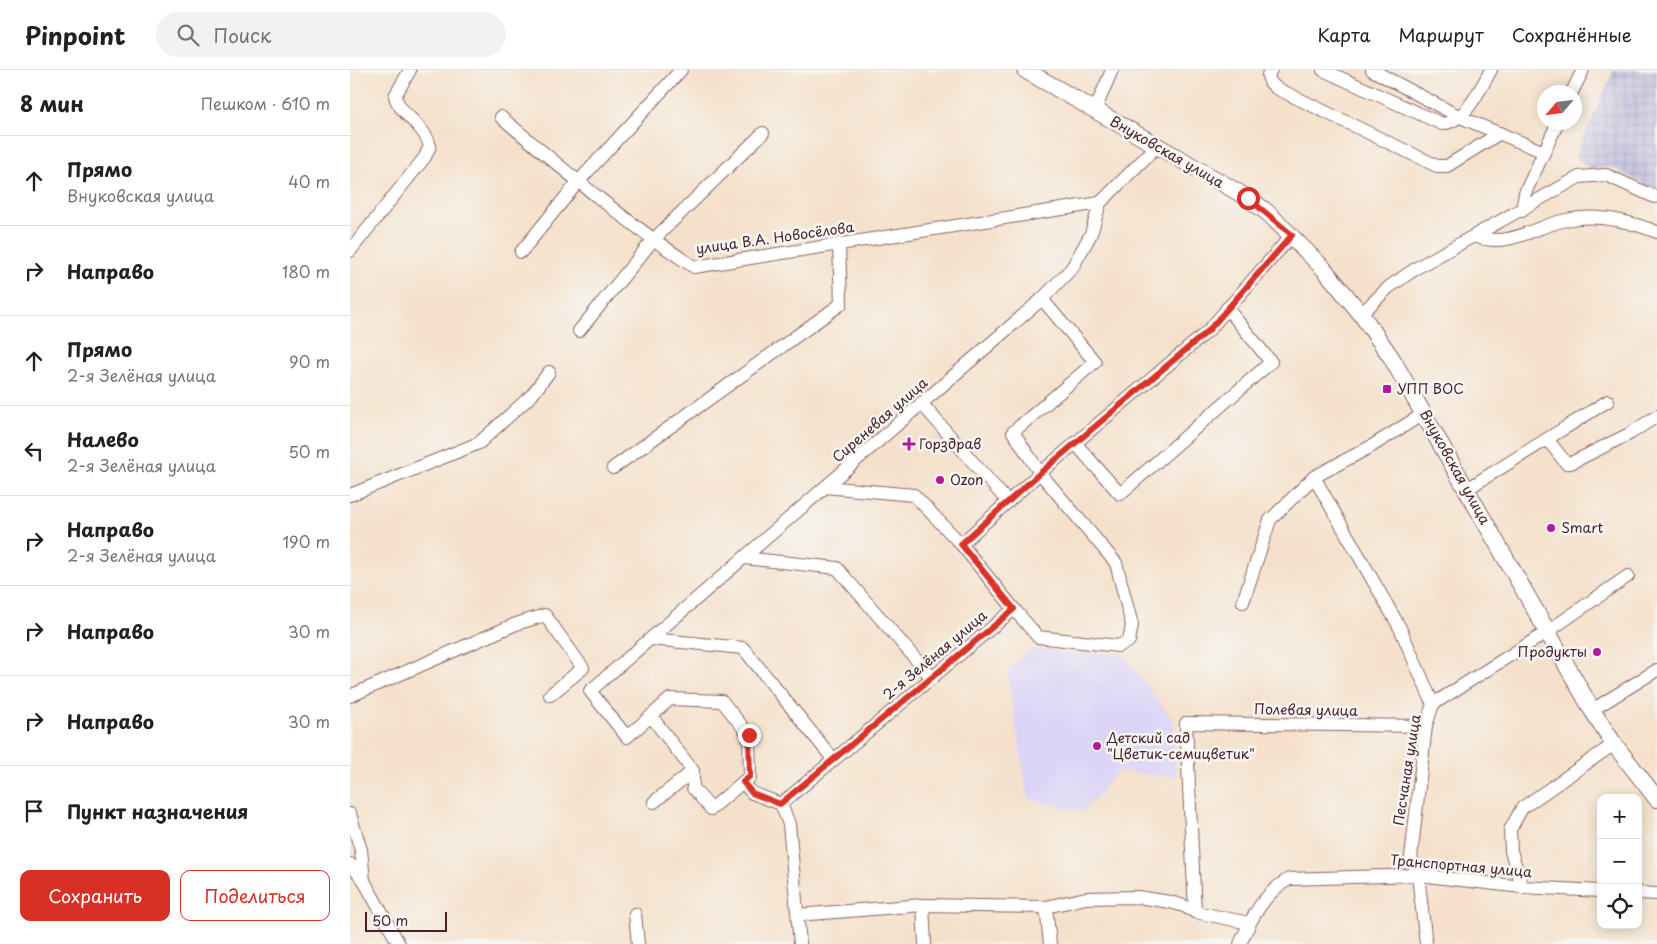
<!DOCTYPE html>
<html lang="ru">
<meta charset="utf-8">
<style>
body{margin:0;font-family:"Playpen Sans",sans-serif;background:#f2f2f2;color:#202124}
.controls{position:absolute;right:15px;bottom:15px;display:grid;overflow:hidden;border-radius:10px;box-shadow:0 2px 12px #0003}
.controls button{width:45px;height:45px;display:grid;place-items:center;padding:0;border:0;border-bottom:1px solid #e0e0e0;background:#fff;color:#202124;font:25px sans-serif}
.compass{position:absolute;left:1187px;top:15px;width:45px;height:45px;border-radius:50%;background:#fff;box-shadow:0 2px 12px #0003;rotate:242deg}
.scale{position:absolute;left:15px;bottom:12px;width:82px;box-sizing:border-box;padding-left:5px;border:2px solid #4a1f2b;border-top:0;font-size:14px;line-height:18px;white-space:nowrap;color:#4a1f2b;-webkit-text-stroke:4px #f6f6f2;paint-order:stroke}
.stop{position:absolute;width:15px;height:15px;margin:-11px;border:4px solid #d93025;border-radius:50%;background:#fff}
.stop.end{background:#d93025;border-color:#fff;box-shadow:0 1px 5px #0008}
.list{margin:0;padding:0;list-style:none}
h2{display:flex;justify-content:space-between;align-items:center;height:65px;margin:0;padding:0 20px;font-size:21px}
h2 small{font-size:16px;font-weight:400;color:#757577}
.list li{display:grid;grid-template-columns:32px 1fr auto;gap:15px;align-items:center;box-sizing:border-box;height:90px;padding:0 20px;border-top:1px solid #e0e0e0}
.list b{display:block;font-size:19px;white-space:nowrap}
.list p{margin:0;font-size:16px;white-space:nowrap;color:#757577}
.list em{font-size:16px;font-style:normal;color:#757577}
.actions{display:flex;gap:10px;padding:15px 20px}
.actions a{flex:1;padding:11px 0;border:1px solid #d93025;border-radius:10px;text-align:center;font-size:18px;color:#d93025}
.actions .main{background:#d93025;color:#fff}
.icon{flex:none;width:28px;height:28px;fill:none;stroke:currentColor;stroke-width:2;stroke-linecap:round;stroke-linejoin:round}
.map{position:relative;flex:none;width:1307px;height:874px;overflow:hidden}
header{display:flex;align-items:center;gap:30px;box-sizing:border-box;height:70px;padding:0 25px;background:#fff;border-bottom:1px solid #e0e0e0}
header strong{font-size:24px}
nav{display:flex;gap:28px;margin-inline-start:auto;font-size:18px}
.search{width:350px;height:45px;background:#f2f2f2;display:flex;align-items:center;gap:12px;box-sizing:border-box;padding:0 18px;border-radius:28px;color:#757577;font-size:19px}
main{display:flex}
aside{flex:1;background:#fff}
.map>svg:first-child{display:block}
.built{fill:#ddd5f6}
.industrial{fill:url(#industrial-grid)}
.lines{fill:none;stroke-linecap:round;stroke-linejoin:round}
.minor-casing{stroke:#866363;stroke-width:14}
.major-casing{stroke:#866363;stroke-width:18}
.minor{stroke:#fff;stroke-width:12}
.major{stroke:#fff;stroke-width:16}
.route{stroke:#d93025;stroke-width:6}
.poi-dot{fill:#b5179e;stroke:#f6f6f2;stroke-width:2}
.labels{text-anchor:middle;stroke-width:5;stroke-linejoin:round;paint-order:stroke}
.street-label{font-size:14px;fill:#4a1f2b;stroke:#f6f6f2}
.poi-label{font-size:14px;fill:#4a1f2b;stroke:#f6f6f2;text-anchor:start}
</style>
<header>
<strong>Pinpoint</strong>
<div class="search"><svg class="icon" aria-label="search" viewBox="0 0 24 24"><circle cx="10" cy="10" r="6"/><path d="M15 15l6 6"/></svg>Поиск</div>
<nav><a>Карта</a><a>Маршрут</a><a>Сохранённые</a></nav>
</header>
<main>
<aside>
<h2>8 мин<small>Пешком · 610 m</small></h2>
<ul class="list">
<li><svg class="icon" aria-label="ahead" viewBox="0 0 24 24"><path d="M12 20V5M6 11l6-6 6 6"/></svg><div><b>Прямо</b><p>Внуковская улица</p></div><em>40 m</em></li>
<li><svg class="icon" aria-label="right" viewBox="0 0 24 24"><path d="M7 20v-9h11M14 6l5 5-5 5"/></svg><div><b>Направо</b></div><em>180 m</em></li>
<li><svg class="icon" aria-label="ahead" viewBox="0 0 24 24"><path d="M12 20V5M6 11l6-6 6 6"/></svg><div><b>Прямо</b><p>2-я Зелёная улица</p></div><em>90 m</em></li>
<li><svg class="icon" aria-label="left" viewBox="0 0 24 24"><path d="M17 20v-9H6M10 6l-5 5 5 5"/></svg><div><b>Налево</b><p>2-я Зелёная улица</p></div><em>50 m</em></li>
<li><svg class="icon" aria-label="right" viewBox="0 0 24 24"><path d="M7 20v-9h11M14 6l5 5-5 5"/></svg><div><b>Направо</b><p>2-я Зелёная улица</p></div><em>190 m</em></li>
<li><svg class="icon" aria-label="right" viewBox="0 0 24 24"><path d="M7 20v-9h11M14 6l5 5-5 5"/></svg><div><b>Направо</b></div><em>30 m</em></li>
<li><svg class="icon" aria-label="right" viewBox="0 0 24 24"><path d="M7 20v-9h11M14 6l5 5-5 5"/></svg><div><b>Направо</b></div><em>30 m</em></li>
<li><svg class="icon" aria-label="arrive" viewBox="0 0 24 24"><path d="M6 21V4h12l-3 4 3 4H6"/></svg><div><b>Пункт назначения</b></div></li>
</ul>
<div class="actions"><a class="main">Сохранить</a><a>Поделиться</a></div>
</aside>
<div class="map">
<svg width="1307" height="874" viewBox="0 0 1307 874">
<defs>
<pattern id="industrial-grid" width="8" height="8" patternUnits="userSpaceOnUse" patternTransform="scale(1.25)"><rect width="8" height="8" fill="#c2c1dc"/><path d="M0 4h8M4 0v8" fill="none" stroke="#a8a5bd"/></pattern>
</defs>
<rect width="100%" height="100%" fill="#f6f6f2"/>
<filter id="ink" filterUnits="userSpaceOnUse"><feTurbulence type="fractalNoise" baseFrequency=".02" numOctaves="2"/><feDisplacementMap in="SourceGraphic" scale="10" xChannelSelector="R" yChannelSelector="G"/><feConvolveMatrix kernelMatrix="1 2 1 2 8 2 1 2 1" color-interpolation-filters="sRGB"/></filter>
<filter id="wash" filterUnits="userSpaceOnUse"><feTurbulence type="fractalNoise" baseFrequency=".0096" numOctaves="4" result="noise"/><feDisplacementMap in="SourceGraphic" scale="20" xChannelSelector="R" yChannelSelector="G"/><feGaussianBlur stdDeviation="1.12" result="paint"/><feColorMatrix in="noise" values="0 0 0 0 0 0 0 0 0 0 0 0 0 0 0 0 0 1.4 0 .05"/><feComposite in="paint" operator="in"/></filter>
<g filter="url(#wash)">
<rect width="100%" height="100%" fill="#f5e1cb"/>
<polygon class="built" points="681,579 772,585 824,651 826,708 768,701 733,742 678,729 657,601"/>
<polygon class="industrial" points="1264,0 1307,0 1307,121 1261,97 1242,100 1225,87"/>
</g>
<g filter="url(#ink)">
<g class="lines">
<g class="minor-casing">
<g id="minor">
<polyline points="921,0 918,5 920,12 926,18 1087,96 1097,96 1150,63"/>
<path d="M973 0 1092 54C1117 51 1129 20 1141 0"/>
<polyline points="1022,0 1110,47 1194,82"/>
<polyline points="1222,22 1233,0"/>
<polyline points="745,40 762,0"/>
<path d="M151 47C214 100 275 152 344 197L750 133"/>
<polyline points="1172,141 1175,123 1208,52"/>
<path d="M1124 166C1160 179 1182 157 1216 150 1247 143 1279 151 1307 162"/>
<path d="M0 181 75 87 80 76C74 54 49 44 45 26L60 0"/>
<polyline points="171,182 228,112 331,0"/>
<polyline points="1011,244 1039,217 1068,197 1229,107 1256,105 1305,127"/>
<polyline points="229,261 303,170 413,63"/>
<polyline points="571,333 658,432"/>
<polyline points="1197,369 1216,393 1221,393 1281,363 1307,346"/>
<polyline points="725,373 770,424 921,292 877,238"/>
<polyline points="263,398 491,234 489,174"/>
<polyline points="964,407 1050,558 1083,634"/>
<polyline points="475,417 564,425 611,474"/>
<polyline points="1117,419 1258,331"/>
<polyline points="0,425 129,373 182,325 199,302"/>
<polyline points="394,488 487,498 582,608"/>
<polyline points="893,532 920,450 964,407 1020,377 1075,343"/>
<polyline points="664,539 688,567 768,576 779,571 782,555 766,493 690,403 663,362 745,292 692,229"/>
<polyline points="301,569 393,578 483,689"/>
<polyline points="0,626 166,554 195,545 233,598 200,625"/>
<polyline points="1242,640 1307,600"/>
<polyline points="301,646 320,629 372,631 399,665 400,707 393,712"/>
<polyline points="304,732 343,701"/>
<polyline points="431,734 402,723 393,712 361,739 343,718 343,701 301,646 277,667 240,621 692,229 722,198 741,164 750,133 807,76"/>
<polyline points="0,744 11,780 14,811 49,874"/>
<polyline points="0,794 13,809"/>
<polyline points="1172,817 1161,781 1160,760 1172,738 1264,674"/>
<polyline points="1288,823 1307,824"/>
<polyline points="573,835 575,874"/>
<polyline points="696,837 700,874"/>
<polyline points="845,842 836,653 1076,656"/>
<polyline points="285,844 288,874"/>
<polyline points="448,845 573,835 696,837 736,828 788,827 820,832 834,836 845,842 899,853"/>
<polyline points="450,874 439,754 431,734 664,539 611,474 690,403 858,261 942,165"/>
<path d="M890 874C902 847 913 824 939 809L1068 805 1172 817 1251 821"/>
<polyline points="1076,874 1068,805 1061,787 1076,656 1083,634 1197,562 1278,506"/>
</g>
</g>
<g class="major-casing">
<polyline id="major" points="675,0 898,128 918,143 974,199 1011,244 1041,287 1242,640 1264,674 1307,729"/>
</g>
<use href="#minor" class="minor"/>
<use href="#major" class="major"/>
</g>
</g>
<g class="lines" filter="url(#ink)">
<polyline class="route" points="399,665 400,706 393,712 402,723 430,734 664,539 611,474 690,403 858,261 942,165 898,128"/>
</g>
<g class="poi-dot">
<rect x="1032" y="314" width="10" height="10" rx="2.5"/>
<path d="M556.5 366.5h5v5h5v5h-5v5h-5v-5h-5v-5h5z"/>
<circle cx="590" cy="410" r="5"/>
<circle cx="1201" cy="458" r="5"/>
<circle cx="1247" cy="582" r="5"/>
<circle cx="747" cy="676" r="5"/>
</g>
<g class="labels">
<g class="street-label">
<text transform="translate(817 82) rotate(30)" y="5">Внуковская улица</text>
<text transform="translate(425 168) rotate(-8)" y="5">улица В.А. Новосёлова</text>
<text transform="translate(530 350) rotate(-41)" y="5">Сиреневая улица</text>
<text transform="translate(1105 397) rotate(61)" y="5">Внуковская улица</text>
<text transform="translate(585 585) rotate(-40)" y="5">2-я Зелёная улица</text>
<text transform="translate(956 640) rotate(1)" y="5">Полевая улица</text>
<text transform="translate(1057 700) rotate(-81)" y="5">Песчаная улица</text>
<text transform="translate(1111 796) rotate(5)" y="5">Транспортная улица</text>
</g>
<g class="poi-label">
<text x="1047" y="324">УПП ВОС</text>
<text x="569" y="379">Горздрав</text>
<text x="600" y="415">Ozon</text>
<text x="1211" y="463">Smart</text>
<text x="1237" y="587" text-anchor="end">Продукты</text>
<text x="757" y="673">Детский сад<tspan x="757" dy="16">"Цветик-семицветик"</tspan></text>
</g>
</g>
</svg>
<div class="controls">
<button>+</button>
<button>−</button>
<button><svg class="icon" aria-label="locate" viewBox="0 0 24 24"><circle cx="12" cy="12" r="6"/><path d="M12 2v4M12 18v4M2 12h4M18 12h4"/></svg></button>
</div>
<svg class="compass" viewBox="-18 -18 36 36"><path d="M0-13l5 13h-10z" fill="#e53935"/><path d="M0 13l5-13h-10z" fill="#757577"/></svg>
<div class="scale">50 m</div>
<div class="stop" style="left:898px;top:128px"></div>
<div class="stop end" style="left:399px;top:665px"></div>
</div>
</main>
